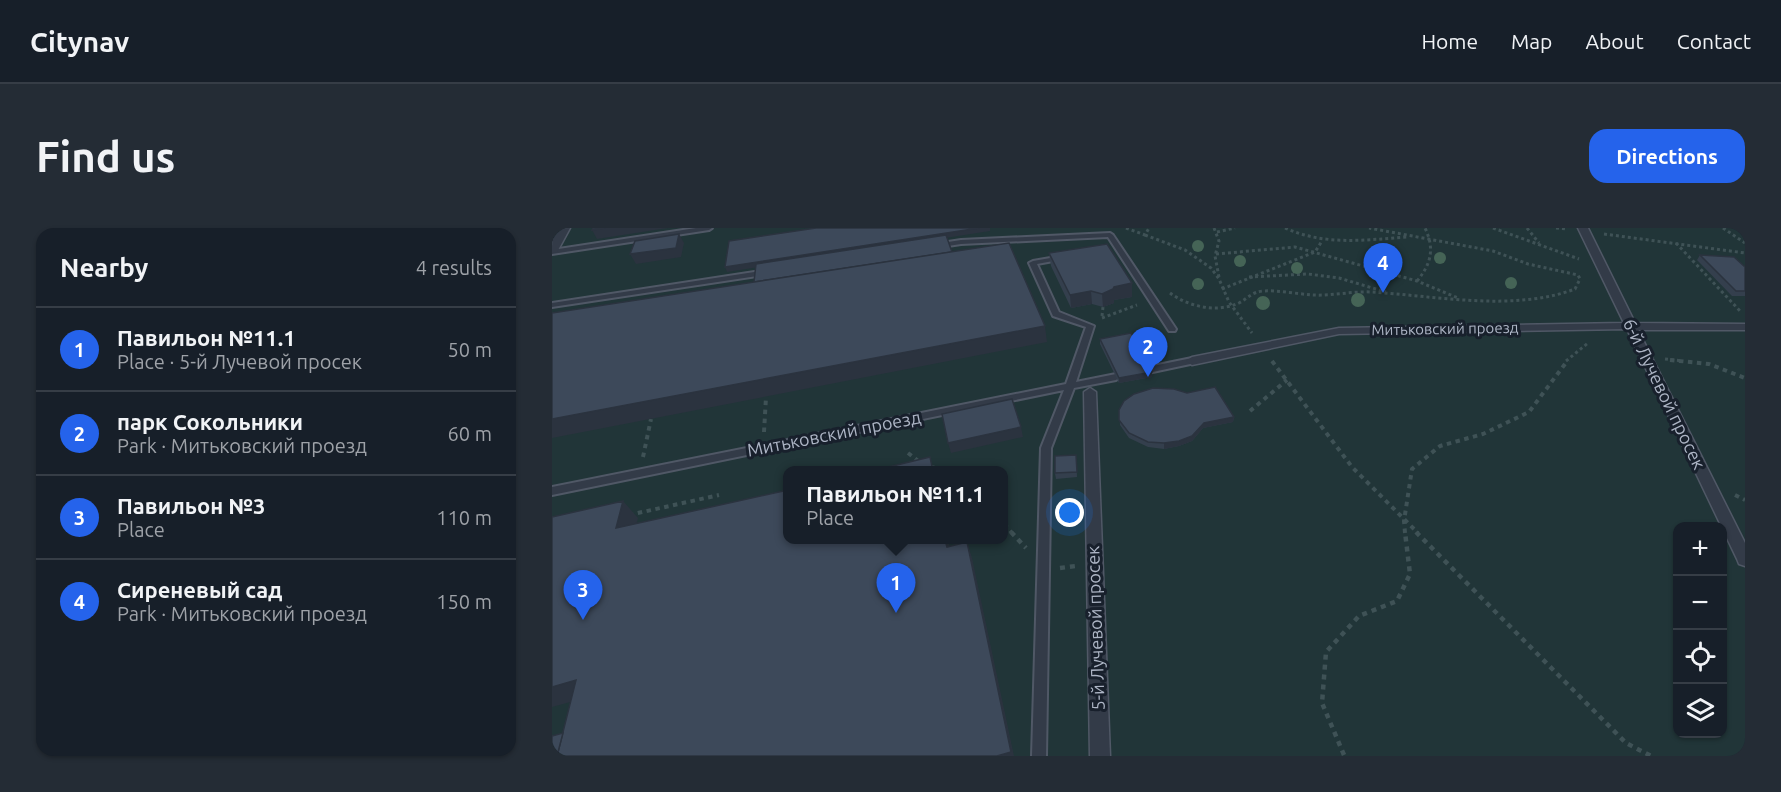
<!DOCTYPE html>
<meta charset="utf-8">
<style>
body{margin:0;font-family:Ubuntu,sans-serif;background:#242c35;color:#f1f3f6}
.controls{position:absolute;right:18px;bottom:18px;display:grid;overflow:hidden;border-radius:12px;box-shadow:0 2px 4px #0004}
.controls button{width:54px;height:54px;display:grid;place-items:center;padding:0;border:0;border-bottom:2px solid #363d46;background:#171f29;color:#f1f3f6;font:30px sans-serif}
.you{position:absolute;left:518px;top:285px;width:21px;height:21px;margin:-15px;border:4px solid #fff;border-radius:50%;background:#1a73e8;box-shadow:0 0 0 9px #1a73e833}
.badge{display:grid;place-items:center;width:39px;height:39px;border-radius:50%;background:#2563eb;color:#fff;font-size:20px;font-weight:700}
.pin{position:absolute;translate:-50% -50px;filter:drop-shadow(0 2px 3px #0008)}
.pin::after{content:'';position:absolute;top:32px;width:21px;height:18px;background:inherit;clip-path:polygon(0 0,100% 0,50% 100%)}
.popup{position:absolute;left:231px;top:238px;width:225px;height:78px;box-sizing:border-box;display:grid;place-content:center;border-radius:12px;background:#171f29;filter:drop-shadow(0 2px 4px #0005);font-size:20px;white-space:nowrap;color:#9ea2a8}
.popup b{font-size:22px;color:#f1f3f6}
.popup::after{content:'';position:absolute;left:50%;top:100%;margin-left:-12px;border:12px solid transparent;border-top-color:#171f29}
.list{margin:0;padding:0;list-style:none}
h2{display:flex;justify-content:space-between;align-items:center;height:78px;margin:0;padding:0 24px;font-size:26px}
h2 small{font-size:20px;font-weight:400;color:#9ea2a8}
.list li{display:grid;grid-template-columns:39px 1fr auto;gap:18px;align-items:center;box-sizing:border-box;height:84px;padding:0 24px;border-top:2px solid #363d46}
.list b{display:block;font-size:22px;white-space:nowrap}
.list p{margin:0;font-size:20px;white-space:nowrap;color:#9ea2a8}
.list em{font-size:20px;font-style:normal;color:#9ea2a8}
.icon{flex:none;width:33px;height:33px;fill:none;stroke:currentColor;stroke-width:2;stroke-linecap:round;stroke-linejoin:round}
.map{position:relative;flex:none;width:1193px;height:528px;overflow:hidden;border-radius:18px}
header{display:flex;align-items:center;gap:36px;box-sizing:border-box;height:84px;padding:0 30px;background:#171f29;border-bottom:2px solid #363d46}
header strong{font-size:28px}
nav{display:flex;gap:33px;margin-inline-start:auto;font-size:21px}
.intro{display:flex;align-items:center;justify-content:space-between;box-sizing:border-box;height:144px;padding:0 36px}
h1{margin:0;font-size:42px}
.button{padding:15px 27px;border-radius:18px;background:#2563eb;color:#fff;font-size:21px;font-weight:700}
main{display:flex;gap:36px;padding:0 36px}
aside{flex:1;background:#171f29;border-radius:18px;box-shadow:0 2px 4px #0004}
.map>svg:first-child{display:block}
.green{fill:#213538;fill-rule:evenodd}
.lines{fill:none;stroke-linecap:round;stroke-linejoin:round}
.service-casing{stroke:#505866;stroke-width:4}
.pedestrian-casing{stroke:#505866;stroke-width:3}
.minor-casing{stroke:#505866;stroke-width:3}
.path-far2{stroke:#3f5256;stroke-width:3;stroke-dasharray:3 3;stroke-linecap:butt}
.path-far1{stroke:#3f5256;stroke-width:4;stroke-dasharray:4.5 4.5;stroke-linecap:butt}
.path{stroke:#3f5256;stroke-width:4.5;stroke-dasharray:5 5;stroke-linecap:butt}
.service{fill:#333b48;fill-rule:evenodd}
.pedestrian{fill:#333b48;fill-rule:evenodd}
.minor{fill:#333b48;fill-rule:evenodd}
.tree{fill:#456456}
.wall{fill:#343f4d}
.shaded-wall{fill:#2b333f}
.building{fill:#3d495a;stroke:#2b333f;stroke-width:1.5}
.labels{text-anchor:middle;stroke-width:6;stroke-linejoin:round;paint-order:stroke}
.far-street-label{font-size:15px;fill:#adb5c5;stroke:#18202c}
.street-label{font-size:18px;fill:#adb5c5;stroke:#18202c}
</style>
<header>
<strong>Citynav</strong>
<nav><a>Home</a><a>Map</a><a>About</a><a>Contact</a></nav>
</header>
<div class="intro"><h1>Find us</h1><a class="button">Directions</a></div>
<main>
<aside>
<h2>Nearby<small>4 results</small></h2>
<ul class="list">
<li><span class="badge">1</span><div><b>Павильон №11.1</b><p>Place · 5-й Лучевой просек</p></div><em>50 m</em></li>
<li><span class="badge">2</span><div><b>парк Сокольники</b><p>Park · Митьковский проезд</p></div><em>60 m</em></li>
<li><span class="badge">3</span><div><b>Павильон №3</b><p>Place</p></div><em>110 m</em></li>
<li><span class="badge">4</span><div><b>Сиреневый сад</b><p>Park · Митьковский проезд</p></div><em>150 m</em></li>
</ul>
</aside>
<div class="map">
<svg width="1193" height="528" viewBox="0 0 1193 528">
<rect width="100%" height="100%" fill="#1f2937"/>
<path class="green" d="M0 0H1193V528H0ZM236 243H452V312H236ZM1126 298H1170V506H1126Z"/>
<g class="lines">
<g class="service-casing">
<g id="service">
<polygon points="144,0 160,0 157,2 0,26 0,22"/>
<polygon points="558,5 561,7 624,101 623,103 617,103 556,9 409,16 383,20 380,18 383,16 409,12"/>
<polygon points="510,28 514,30 512,31 485,36 507,84 542,98 524,154 564,146 568,149 564,152 522,160 499,220 494,528 480,528 489,220 512,162 0,267 0,259 514,156 534,99 501,88 477,35 481,33"/>
<polygon points="216,42 219,42 219,46 0,79 0,75"/>
<polygon points="640,130 643,131 643,135 596,145 592,142 596,139"/>
</g>
</g>
<g class="pedestrian-casing">
<g id="pedestrian">
<polygon points="1026,0 1036,0 1083,95 1193,96 1193,102 1086,102 1193,315 1193,338 1187,336 1185,331 1075,101 787,106 640,137 634,133 640,129 787,100 1072,95"/>
<polygon points="538,160 544,164 558,528 538,528 532,164"/>
</g>
</g>
<g class="minor-casing">
<polygon id="minor" points="4,0 18,0 5,24 0,25 0,8"/>
</g>
<g class="path-far2">
<polyline points="574,0 593,7 597,0"/>
<polyline points="662,0 667,13 663,28 667,49"/>
<path d="M733 0C773 18 813 12 855 9"/>
<polyline points="941,0 1027,31"/>
<polyline points="975,0 987,15"/>
<polyline points="1004,0 1015,1"/>
<polyline points="1171,0 1193,15"/>
<polyline points="665,4 683,0"/>
<polyline points="1052,6 1193,25"/>
<polyline points="593,7 633,22 659,40 667,51 677,74 700,105"/>
<polyline points="1124,15 1189,84"/>
<polyline points="664,26 743,19 865,53 906,70"/>
<polyline points="697,49 756,46 787,50 834,64"/>
<path d="M865 53C879 36 883 21 873 0"/>
<polyline points="670,61 763,24 770,13"/>
<path d="M618 65C637 79 665 85 687 75 696 70 700 64 711 63 727 62 745 66 761 67 780 68 800 63 820 64 884 68 962 84 1023 61L1028 51 1026 47 976 36 941 23 817 0"/>
<polyline points="550,88 551,79"/>
<polyline points="550,90 585,77"/>
<polyline points="1113,131 1131,133"/>
<polyline points="1014,133 1036,115"/>
</g>
<g class="path-far1">
<polyline points="1118,132 1157,136 1193,150"/>
<polyline points="720,133 800,239 866,305"/>
<polyline points="698,183 735,152"/>
<polyline points="212,204 214,169"/>
<polyline points="356,225 369,235"/>
<polyline points="91,229 99,191"/>
<polyline points="378,239 401,243"/>
<polyline points="1183,267 1193,272"/>
<polyline points="77,287 167,267"/>
<polyline points="452,296 460,305"/>
<polyline points="853,305 852,293 860,241 888,218 931,206 977,184 1016,132"/>
</g>
<g class="path">
<polyline points="459,304 474,320"/>
<polyline points="864,304 1074,515 1099,528"/>
<polyline points="508,340 524,338"/>
<polyline points="792,527 770,475 774,424 807,388 845,373 858,346 853,304"/>
</g>
<use href="#service" class="service"/>
<use href="#pedestrian" class="pedestrian"/>
<use href="#minor" class="minor"/>
</g>
<g class="tree">
<circle cx="646" cy="18" r="6"/>
<circle cx="888" cy="30" r="6"/>
<circle cx="688" cy="33" r="6"/>
<circle cx="821" cy="35" r="6"/>
<circle cx="745" cy="40" r="6"/>
<circle cx="959" cy="55" r="6"/>
<circle cx="646" cy="56" r="6"/>
<circle cx="806" cy="72" r="7"/>
<circle cx="711" cy="75" r="7"/>
</g>
<g class="wall">
<polygon points="497,25 580,55 580,69 562,72 562,75 551,79 540,76 519,80 499,38"/>
<polygon points="1148,27 1193,39 1193,68 1180,68 1145,32"/>
<polygon points="548,111 600,144 600,149 567,155 548,116"/>
<polygon points="567,182 682,189 681,194 651,200 640,213 627,218 612,221 596,219 577,210 568,197"/>
<polygon points="524,227 525,249 504,251 503,245"/>
</g>
<g class="shaded-wall">
<polygon points="53,0 116,0 45,11 40,2"/>
<polygon points="427,0 438,0 438,3 175,44 173,39"/>
<polygon points="127,6 132,15 129,29 84,36 78,26"/>
<polygon points="580,55 580,69 562,72 562,75 551,79 550,66 562,59"/>
<polygon points="539,63 540,76 519,80 518,67"/>
<polygon points="493,98 495,114 0,210 0,191"/>
<polygon points="600,144 600,149 567,155 567,150"/>
<polygon points="682,189 681,194 651,200 640,213 627,218 612,221 612,215 652,195"/>
<polygon points="469,199 471,209 399,225 396,215"/>
<polygon points="71,273 86,290 79,317 64,300"/>
<polygon points="393,312 396,312 401,335 395,319"/>
<polygon points="415,314 420,330 462,528 445,528"/>
<polygon points="24,452 44,467 0,479 0,459"/>
</g>
<g class="building">
<polygon points="41,0 53,0 40,2"/>
<polygon points="264,0 427,0 173,39 177,13"/>
<polygon points="127,6 124,20 78,26 83,13"/>
<polygon points="394,7 400,24 202,54 204,36"/>
<polygon points="457,15 493,98 0,191 0,85"/>
<polygon points="555,16 580,55 562,59 561,61 550,66 539,63 518,67 497,25"/>
<polygon points="1148,27 1182,29 1193,39 1193,63 1184,63"/>
<polygon points="579,105 600,144 567,150 548,111"/>
<polygon points="663,159 682,189 652,195 640,208 627,213 612,215 596,214 577,205 567,192 567,182 572,173 582,166 601,160 622,161 635,165"/>
<polygon points="460,171 469,199 396,215 390,186"/>
<polygon points="524,227 525,244 503,245 503,228"/>
<polygon points="378,229 381,243 320,243"/>
<polygon points="236,262 236,312 393,312 395,319 415,314 459,524 445,528 5,528 24,452 0,459 0,289 71,273 64,300"/>
<polygon points="11,505 5,528 0,528 0,508"/>
</g>
<g class="labels">
<g class="far-street-label">
<text transform="translate(893 101) rotate(-1)" y="5">Митьковский проезд</text>
</g>
<g class="street-label">
<text transform="translate(1112 166) rotate(64)" y="6">6-й Лучевой просек</text>
<text transform="translate(282 206) rotate(-11)" y="6">Митьковский проезд</text>
<text transform="translate(544 400) rotate(-92)" y="6">5-й Лучевой просек</text>
</g>
</g>
</svg>
<div class="controls">
<button>+</button>
<button>−</button>
<button><svg class="icon" aria-label="locate" viewBox="0 0 24 24"><circle cx="12" cy="12" r="6"/><path d="M12 2v4M12 18v4M2 12h4M18 12h4"/></svg></button>
<button><svg class="icon" aria-label="layers" viewBox="0 0 24 24"><path d="M12 4l9 5-9 5-9-5zM3 14l9 5 9-5"/></svg></button>
</div>
<div class="you"></div>
<div class="pin badge" style="left:344px;top:385px">1</div>
<div class="popup"><b>Павильон №11.1</b>Place</div>
<div class="pin badge" style="left:596px;top:149px">2</div>
<div class="pin badge" style="left:31px;top:392px">3</div>
<div class="pin badge" style="left:831px;top:65px">4</div>
</div>
</main>
